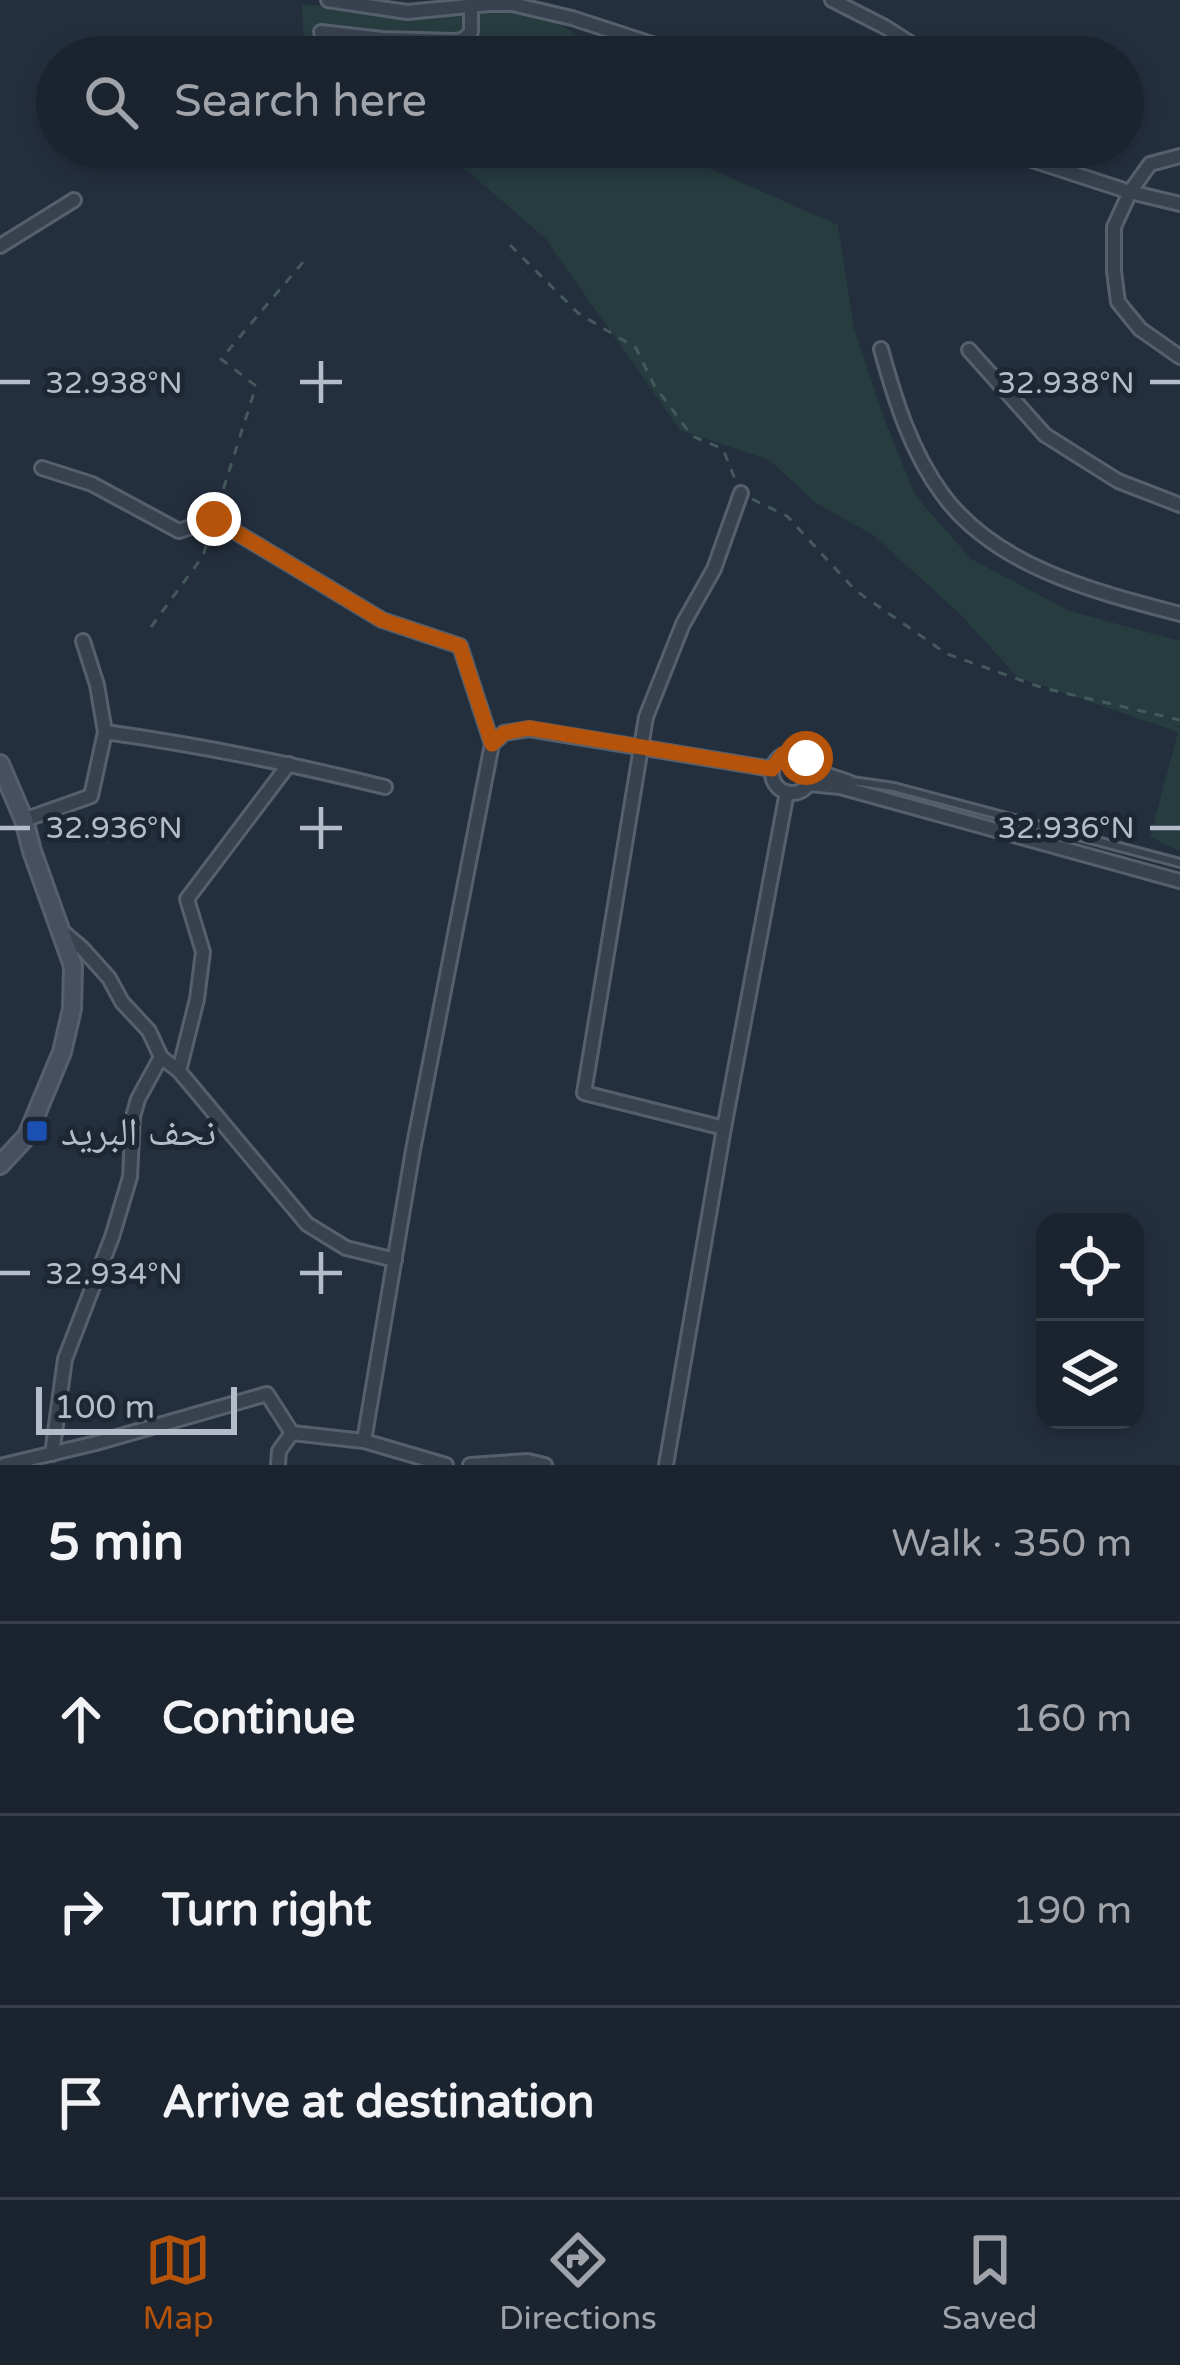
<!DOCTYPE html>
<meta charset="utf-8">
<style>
body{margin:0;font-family:"Varela Round","Noto Naskh Arabic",sans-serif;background:#242b36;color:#f1f3f6}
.controls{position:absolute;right:36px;bottom:36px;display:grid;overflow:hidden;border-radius:24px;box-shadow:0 6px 18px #0003}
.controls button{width:108px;height:108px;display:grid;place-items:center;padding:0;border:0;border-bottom:3px solid #39404a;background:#1b232e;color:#f1f3f6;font:60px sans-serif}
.scale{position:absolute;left:36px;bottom:30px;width:201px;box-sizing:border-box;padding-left:12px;border:6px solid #b4bcc9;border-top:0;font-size:33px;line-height:42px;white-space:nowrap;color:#b4bcc9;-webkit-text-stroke:9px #1d2633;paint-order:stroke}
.stop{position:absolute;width:36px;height:36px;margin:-27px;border:9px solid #b45309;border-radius:50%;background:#fff}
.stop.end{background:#b45309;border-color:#fff;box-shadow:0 3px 12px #0008}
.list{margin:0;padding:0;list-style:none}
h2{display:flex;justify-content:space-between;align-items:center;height:156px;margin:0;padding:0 48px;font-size:51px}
h2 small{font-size:39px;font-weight:400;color:#a0a4aa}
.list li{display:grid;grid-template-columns:78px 1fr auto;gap:36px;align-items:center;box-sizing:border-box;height:192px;padding:0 48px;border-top:3px solid #39404a}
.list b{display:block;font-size:45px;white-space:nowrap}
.list em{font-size:39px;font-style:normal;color:#a0a4aa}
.icon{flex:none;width:66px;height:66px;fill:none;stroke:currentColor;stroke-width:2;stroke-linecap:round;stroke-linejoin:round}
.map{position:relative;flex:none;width:1180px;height:1465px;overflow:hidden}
.search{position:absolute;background:#1b232e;box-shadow:0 6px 18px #0003;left:36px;right:36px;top:36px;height:132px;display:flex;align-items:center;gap:30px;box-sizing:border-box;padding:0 42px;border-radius:66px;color:#a0a4aa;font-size:45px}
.sheet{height:732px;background:#1b232e}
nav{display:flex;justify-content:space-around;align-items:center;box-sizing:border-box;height:168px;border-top:3px solid #39404a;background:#1b232e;font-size:33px;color:#a0a4aa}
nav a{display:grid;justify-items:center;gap:6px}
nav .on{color:#b45309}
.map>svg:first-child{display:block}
.green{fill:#263c3f}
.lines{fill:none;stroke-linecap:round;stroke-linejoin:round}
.lane-casing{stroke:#565f6c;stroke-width:12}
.street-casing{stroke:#565f6c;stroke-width:18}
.secondary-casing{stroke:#565f6c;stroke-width:22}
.path{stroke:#44595c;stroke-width:3;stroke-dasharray:9 9;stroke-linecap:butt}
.lane{stroke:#38414e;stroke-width:6}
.street{stroke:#38414e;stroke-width:12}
.secondary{stroke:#465061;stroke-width:16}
.route{stroke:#b45309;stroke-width:15}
.ticks{fill:none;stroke:#b4bcc9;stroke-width:4.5}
.transit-dot{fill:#1a4fb4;stroke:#1d2633;stroke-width:4.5}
.labels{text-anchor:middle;stroke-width:10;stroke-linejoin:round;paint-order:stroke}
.poi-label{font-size:39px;fill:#b4bcc9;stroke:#1d2633;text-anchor:start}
.ticks-label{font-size:30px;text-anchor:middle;fill:#b4bcc9;stroke:#1d2633;stroke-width:10;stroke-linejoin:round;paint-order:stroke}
</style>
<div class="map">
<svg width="1180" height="1465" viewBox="0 0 1180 1465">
<rect width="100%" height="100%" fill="#242f3e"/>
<g class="green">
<polygon points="517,0 593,44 587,57 304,57 302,5 408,6"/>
<polygon points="433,147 654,147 670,151 838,225 854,329 883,416 915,495 971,559 1070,611 1180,641 1180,851 1150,837 1178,732 1017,677 961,615 873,535 816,503 769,460 680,430 545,238 465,169"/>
</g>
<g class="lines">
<g class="lane-casing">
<polyline id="lane" points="852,781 894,787 1180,863"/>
</g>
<g class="street-casing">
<g id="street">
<polyline points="328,0 407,12 489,4 512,4 572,18 692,57"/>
<polyline points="832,0 885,27 932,57"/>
<polyline points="321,32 382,39 457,41 464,39 471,32 471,6"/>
<polyline points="992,147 1130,192 1180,204"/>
<polyline points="1180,156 1150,164 1130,192 1114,227 1114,271 1118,302 1140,329 1180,357"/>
<polyline points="0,246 74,200"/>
<path d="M881 349C895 400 911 452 943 495 997 568 1097 592 1180 614"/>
<polyline points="969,350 1045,435 1118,481 1180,505"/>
<polyline points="42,468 92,484 179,531 214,519 382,620 460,646 492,744"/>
<path d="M105 732C200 745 292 764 385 787"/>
<circle cx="792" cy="773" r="20"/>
<polyline points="812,770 849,782"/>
<polyline points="809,784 840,787 1180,881"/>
<polyline points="24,820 91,796 105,732 97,685 83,641"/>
<polyline points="63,932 82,948 109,978 122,1002 149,1031 161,1057 179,1071 307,1224 346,1248 395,1260"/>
<polyline points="179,1071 197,999 203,952 187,899 289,764"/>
<polyline points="724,1128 584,1093 646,717 683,624 714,569 741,493"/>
<polyline points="364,1441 413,1150 492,744 504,733 529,729 772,769"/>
<polyline points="52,1454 65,1359 112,1237 130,1177 133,1117 138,1099 161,1057"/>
<polyline points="4,1465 96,1443 267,1394 292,1433 364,1441 446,1465"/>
<polyline points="278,1465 279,1451 292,1433"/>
<polyline points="470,1465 528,1461 545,1465"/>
<polyline points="666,1465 724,1128 787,792"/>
</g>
</g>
<g class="secondary-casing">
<polyline id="secondary" points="0,764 24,820 32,851 73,966 72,1009 62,1052 27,1136 0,1165"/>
</g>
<g class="path">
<polyline points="510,245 578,313 636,348 654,385 692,436 723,449 735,479"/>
<polyline points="752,499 787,516 855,590 947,654 1043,688 1180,720"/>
<polyline points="218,506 256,386 221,359 309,255"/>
<polyline points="151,627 203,556 210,532"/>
</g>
<use href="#lane" class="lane"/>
<use href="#street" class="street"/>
<use href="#secondary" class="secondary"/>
</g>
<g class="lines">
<polyline class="route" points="214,519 382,620 460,646 492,744 504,733 529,728 772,769 783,754 795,753 806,758"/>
</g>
<path class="ticks" d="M321 361V403M0 382H30M300 382H342M1150 382H1180M321 807V849M0 828H30M300 828H342M1150 828H1180M321 1252V1294M0 1273H30M300 1273H342"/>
<rect class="transit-dot" x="25" y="1119" width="24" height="24" rx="6"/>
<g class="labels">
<g class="poi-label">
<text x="61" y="1145">نحف البريد</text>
</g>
</g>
<g class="ticks-label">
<text x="114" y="393">32.938°N</text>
<text x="1066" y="393">32.938°N</text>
<text x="114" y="838">32.936°N</text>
<text x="1066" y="838">32.936°N</text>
<text x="114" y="1284">32.934°N</text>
</g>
</svg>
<div class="controls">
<button><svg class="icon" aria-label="locate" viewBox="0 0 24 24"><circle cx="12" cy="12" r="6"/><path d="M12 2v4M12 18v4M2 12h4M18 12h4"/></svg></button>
<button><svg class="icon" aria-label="layers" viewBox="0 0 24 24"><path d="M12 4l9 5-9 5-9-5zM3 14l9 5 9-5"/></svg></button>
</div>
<div class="scale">100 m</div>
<div class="stop" style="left:806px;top:758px"></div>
<div class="stop end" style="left:214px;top:519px"></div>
<div class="search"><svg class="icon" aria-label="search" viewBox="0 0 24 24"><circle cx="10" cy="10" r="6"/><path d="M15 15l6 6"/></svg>Search here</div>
</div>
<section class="sheet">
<h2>5 min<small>Walk · 350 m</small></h2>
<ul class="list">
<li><svg class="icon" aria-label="ahead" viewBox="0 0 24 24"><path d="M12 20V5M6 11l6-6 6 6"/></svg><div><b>Continue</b></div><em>160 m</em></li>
<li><svg class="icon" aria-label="right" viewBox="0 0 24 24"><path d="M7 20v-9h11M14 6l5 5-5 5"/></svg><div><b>Turn right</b></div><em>190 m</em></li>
<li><svg class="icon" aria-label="arrive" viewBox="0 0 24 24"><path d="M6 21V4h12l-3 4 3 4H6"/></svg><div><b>Arrive at destination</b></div></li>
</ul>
</section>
<nav>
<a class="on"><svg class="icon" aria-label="map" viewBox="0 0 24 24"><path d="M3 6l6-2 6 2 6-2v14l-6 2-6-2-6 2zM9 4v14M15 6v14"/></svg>Map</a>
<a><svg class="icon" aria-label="directions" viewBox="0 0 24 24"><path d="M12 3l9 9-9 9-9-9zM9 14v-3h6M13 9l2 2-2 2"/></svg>Directions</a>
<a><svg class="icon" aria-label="saved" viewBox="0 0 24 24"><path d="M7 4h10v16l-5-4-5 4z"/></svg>Saved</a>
</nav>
